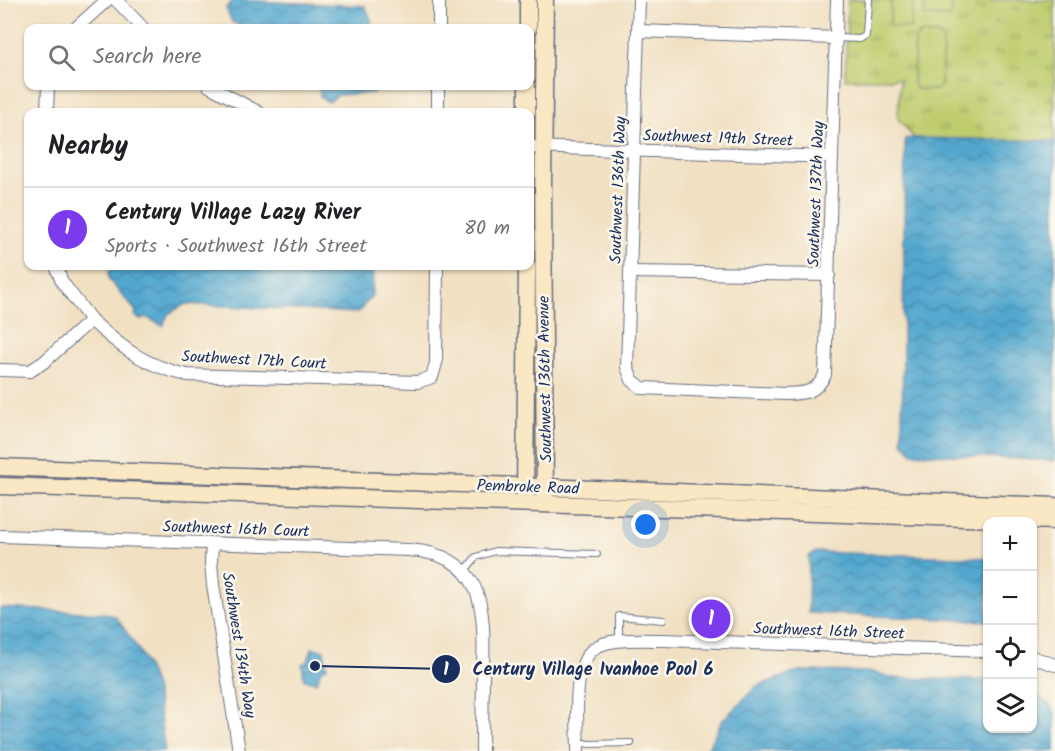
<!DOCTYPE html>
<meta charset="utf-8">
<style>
body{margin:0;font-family:Kalam,sans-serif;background:#f6f6f6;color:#202124}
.controls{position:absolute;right:18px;bottom:18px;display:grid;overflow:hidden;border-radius:12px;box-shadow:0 2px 4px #0004}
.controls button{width:54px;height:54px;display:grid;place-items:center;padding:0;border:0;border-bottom:2px solid #e0e0e0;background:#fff;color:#202124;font:30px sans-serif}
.you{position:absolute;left:646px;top:525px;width:21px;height:21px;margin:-15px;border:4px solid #fff;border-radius:50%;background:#1a73e8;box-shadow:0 0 0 9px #1a73e833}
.badge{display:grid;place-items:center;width:39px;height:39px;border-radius:50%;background:#7c3aed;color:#fff;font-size:20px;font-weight:700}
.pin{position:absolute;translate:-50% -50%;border:3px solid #fff;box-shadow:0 2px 6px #0006}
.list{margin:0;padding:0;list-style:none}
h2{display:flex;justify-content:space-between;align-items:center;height:78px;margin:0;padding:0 24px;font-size:26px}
h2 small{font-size:20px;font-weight:400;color:#757577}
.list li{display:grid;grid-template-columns:39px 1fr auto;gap:18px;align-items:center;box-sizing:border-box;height:84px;padding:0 24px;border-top:2px solid #e0e0e0}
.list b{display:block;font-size:22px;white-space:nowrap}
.list p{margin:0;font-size:20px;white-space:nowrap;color:#757577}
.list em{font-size:20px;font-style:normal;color:#757577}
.icon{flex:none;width:33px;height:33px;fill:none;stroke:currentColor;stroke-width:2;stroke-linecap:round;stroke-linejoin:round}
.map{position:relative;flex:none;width:1055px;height:751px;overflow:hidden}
.search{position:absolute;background:#fff;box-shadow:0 2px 4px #0004;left:24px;top:24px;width:510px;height:66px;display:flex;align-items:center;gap:15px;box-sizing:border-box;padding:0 21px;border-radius:12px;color:#757577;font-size:22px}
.panel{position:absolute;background:#fff;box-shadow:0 2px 4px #0004;left:24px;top:108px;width:510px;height:162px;border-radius:12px}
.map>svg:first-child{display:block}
.park{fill:url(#park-tufts);stroke:#6d7e66;stroke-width:1.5}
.pitch{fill:#bfcc6d;stroke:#6d7e66;stroke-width:1.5}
.water{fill:url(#water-waves);stroke:#376b96;stroke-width:1.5}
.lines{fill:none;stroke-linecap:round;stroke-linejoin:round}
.lane-casing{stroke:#666d81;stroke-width:8}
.street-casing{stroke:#666d81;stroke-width:14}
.secondary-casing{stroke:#666d81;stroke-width:19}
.lane{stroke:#fff;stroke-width:6}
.street{stroke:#fff;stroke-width:12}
.secondary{stroke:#fae7c3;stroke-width:16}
.labels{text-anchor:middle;stroke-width:5;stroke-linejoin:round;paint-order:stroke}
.street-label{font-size:16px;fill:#1b2f5e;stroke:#fbf7ec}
.leader{fill:none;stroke:#1b2f5e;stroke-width:2}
.callout-dot{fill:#1b2f5e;stroke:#fbf7ec;stroke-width:2}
.mark-label{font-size:18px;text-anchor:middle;font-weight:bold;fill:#fff}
.callout-label{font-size:18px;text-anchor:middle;font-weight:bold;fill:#1b2f5e;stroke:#fbf7ec;stroke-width:5;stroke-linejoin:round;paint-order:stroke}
</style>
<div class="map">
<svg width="1055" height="751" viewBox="0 0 1055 751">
<defs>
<pattern id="park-tufts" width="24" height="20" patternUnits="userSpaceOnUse" patternTransform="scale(1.5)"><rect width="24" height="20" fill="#bfcc6d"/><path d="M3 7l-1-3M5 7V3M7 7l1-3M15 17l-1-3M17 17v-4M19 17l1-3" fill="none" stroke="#9aa65d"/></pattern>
<pattern id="water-waves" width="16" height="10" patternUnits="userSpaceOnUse" patternTransform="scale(1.5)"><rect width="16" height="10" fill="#53a7cf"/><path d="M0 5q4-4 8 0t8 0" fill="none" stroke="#4488ab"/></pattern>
</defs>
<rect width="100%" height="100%" fill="#fbf7ec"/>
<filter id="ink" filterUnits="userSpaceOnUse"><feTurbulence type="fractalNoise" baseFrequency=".0167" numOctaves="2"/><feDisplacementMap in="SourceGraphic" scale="12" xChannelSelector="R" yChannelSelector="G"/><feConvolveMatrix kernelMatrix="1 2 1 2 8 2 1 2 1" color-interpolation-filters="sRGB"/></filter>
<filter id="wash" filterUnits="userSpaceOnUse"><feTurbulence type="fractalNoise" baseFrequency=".008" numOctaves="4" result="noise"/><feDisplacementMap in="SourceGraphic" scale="24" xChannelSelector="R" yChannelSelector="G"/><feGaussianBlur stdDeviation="1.35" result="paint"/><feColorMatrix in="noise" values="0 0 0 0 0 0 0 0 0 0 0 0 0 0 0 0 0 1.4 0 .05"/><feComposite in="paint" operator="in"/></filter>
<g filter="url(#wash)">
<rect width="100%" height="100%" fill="#f1e0c2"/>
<polygon class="park" points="848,0 1055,0 1055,141 914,138 898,119 900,79 845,79"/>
<g class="pitch">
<polygon points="891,0 913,0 911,28 890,26"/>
<polygon points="925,0 952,0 951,17 924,16"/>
<polygon points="920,34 938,35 943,41 941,85 937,90 916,89 913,83 915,40"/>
</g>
<g class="water">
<polygon points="234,0 365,6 371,19 372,28 246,28 232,22 226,8"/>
<polygon points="319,86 373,86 373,93 337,95 329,102 320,97"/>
<polygon points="914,138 1055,141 1055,461 913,453 902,441 905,139"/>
<polygon points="115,266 373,266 372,295 358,313 185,304 168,314 163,326 146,317 140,320 135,315 136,311 109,280 108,273"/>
<polygon points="816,552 987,558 987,621 808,613 809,556"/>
<polygon points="0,608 104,613 116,617 140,652 150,673 156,691 165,751 0,751"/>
<circle cx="711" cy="617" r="8"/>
<polygon points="312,648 324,650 327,667 321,670 317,682 304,680 302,664 308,662"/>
<polygon points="800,671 872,672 894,678 987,680 988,728 1032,728 1033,693 1049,704 1055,713 1055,751 706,751 722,721 757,686"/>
</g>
</g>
<g filter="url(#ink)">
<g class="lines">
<g class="lane-casing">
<g id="lane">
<polyline points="836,38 860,39 866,35 868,0"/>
<polyline points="464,572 476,557 495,551 597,554"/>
<polyline points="619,641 619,616 663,620"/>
<polyline points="578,742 589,744 631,743"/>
</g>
</g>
<g class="street-casing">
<g id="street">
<polyline points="116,0 143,28"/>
<path d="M639 0 627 367 632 380 642 388 785 394C804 393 815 394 825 375L837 0"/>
<polyline points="76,28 107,0"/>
<polyline points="439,28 439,0"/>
<polyline points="639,31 836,38"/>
<polyline points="209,86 258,112"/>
<polyline points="47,112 48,86"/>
<polyline points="438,112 438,86"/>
<polyline points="530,147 832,157"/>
<polyline points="56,266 62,282 91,320"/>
<polyline points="630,272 829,275"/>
<path d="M0 370 30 371 44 362 91 320C122 348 145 366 187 375L418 382 432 377 436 363 437 266"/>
<path d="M0 536 409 550C484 555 485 607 483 668 483 696 482 723 482 751"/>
<polyline points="212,543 211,562 213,585 239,751"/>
<polyline points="1032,657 1055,665"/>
<path d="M578 751C578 723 570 660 598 646 614 638 646 640 663 640L988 651"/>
</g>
</g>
<g class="secondary-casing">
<g id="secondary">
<polyline points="545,0 543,188 545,495"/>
<polyline points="528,28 528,0"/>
<polyline points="527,112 527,86"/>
<polyline points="0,467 1055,506"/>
<polyline points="0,486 1055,521"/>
<polyline points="525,496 527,266"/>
</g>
</g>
<use href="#lane" class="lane"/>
<use href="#street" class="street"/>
<use href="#secondary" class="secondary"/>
</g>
</g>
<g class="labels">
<g class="street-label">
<text transform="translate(718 137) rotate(2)" y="6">Southwest 19th Street</text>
<text transform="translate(617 190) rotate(-88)" y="6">Southwest 136th Way</text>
<text transform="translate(815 194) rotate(-88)" y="6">Southwest 137th Way</text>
<text transform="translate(254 359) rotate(3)" y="6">Southwest 17th Court</text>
<text transform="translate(544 379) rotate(-91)" y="6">Southwest 136th Avenue</text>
<text transform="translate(528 486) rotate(2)" y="6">Pembroke Road</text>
<text transform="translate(236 528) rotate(2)" y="6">Southwest 16th Court</text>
<text transform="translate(829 630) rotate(2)" y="6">Southwest 16th Street</text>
<text transform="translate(240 645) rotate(81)" y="6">Southwest 134th Way</text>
</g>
</g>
<path class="leader" d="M315 666L446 669"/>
<g class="callout-dot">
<circle cx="315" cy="666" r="6"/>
<circle cx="446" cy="669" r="15"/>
</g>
<g class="mark-label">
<text x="446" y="675">1</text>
</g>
<g class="callout-label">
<text x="593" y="675">Century Village Ivanhoe Pool 6</text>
</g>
</svg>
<div class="controls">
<button>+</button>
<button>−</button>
<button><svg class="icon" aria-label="locate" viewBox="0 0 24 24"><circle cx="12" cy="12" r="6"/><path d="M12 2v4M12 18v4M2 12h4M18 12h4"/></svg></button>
<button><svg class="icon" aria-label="layers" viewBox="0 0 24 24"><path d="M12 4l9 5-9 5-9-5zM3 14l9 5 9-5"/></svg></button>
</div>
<div class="you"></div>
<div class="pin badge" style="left:711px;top:619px">1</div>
<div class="search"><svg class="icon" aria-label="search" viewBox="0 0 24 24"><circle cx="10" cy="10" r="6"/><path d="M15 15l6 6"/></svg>Search here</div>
<section class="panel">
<h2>Nearby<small></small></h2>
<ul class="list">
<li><span class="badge">1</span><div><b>Century Village Lazy River</b><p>Sports · Southwest 16th Street</p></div><em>80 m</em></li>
</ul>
</section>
</div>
